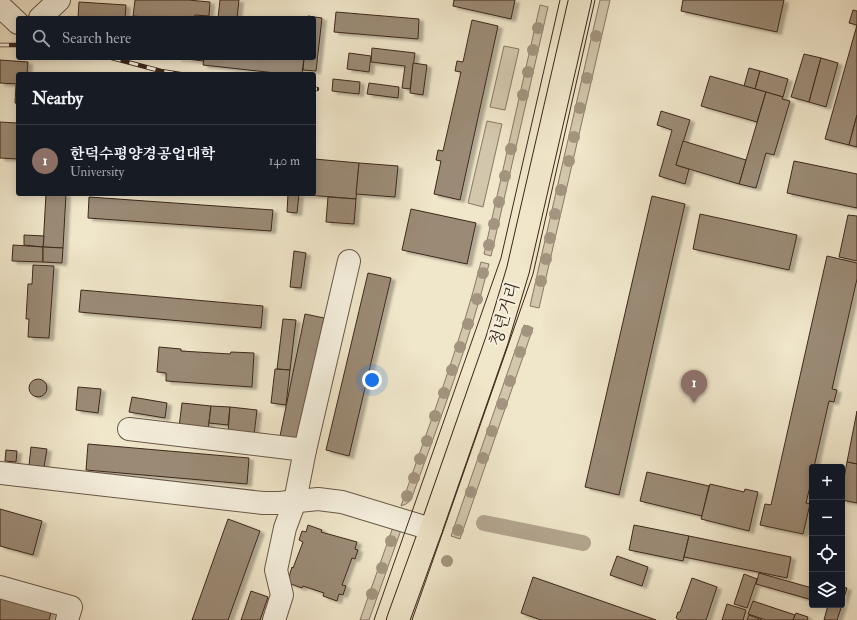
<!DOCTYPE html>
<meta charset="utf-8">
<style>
body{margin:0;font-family:"IM FELL Double Pica","Noto Serif KR",serif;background:#20242c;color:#f1f3f6}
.controls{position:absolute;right:12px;bottom:12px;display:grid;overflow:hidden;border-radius:4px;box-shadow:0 2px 10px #0003}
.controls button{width:36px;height:36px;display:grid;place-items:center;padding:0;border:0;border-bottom:1px solid #363941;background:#171b24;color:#f1f3f6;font:20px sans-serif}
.you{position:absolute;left:372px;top:380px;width:14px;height:14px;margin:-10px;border:3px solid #fff;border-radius:50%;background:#1a73e8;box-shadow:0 0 0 6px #1a73e833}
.badge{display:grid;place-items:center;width:26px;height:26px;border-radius:50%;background:#db2777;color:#fff;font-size:13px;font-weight:700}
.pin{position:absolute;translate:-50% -33px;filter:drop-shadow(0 1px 2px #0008)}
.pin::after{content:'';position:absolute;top:21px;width:14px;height:12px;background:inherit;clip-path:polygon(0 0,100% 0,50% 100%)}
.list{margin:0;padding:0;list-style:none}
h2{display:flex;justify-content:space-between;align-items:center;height:52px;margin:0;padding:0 16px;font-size:17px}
h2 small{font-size:13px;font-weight:400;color:#9ea1a6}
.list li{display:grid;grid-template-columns:26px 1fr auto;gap:12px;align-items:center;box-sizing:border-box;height:72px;padding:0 16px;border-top:1px solid #363941}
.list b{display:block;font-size:15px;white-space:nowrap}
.list p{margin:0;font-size:13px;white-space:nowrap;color:#9ea1a6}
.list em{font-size:13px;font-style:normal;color:#9ea1a6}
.icon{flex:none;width:22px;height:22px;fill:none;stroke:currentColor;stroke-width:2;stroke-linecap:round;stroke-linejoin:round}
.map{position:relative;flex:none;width:857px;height:620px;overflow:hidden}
.search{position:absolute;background:#171b24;box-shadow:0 2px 10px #0003;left:16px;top:16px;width:300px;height:44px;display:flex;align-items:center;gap:10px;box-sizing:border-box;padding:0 14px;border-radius:4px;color:#9ea1a6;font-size:15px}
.panel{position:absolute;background:#171b24;box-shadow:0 2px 10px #0003;left:16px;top:72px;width:300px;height:124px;border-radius:4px}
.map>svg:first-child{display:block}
.green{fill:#d2c6ac;stroke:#887764}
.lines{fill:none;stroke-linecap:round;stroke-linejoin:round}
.canal{stroke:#b3a58f;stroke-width:16}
.building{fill:#9b8b76;stroke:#3e281c;filter:url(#shadow)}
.minor-casing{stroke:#6a5848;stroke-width:24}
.major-casing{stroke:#3e281c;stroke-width:24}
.minor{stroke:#f5efdd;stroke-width:22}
.major{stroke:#f0e6ca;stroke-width:22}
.tram{stroke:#3e281c;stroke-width:1}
.rail-casing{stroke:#3e281c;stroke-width:4.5}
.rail{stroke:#f5efdd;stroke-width:3;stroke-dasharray:9;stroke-linecap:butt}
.tree{fill:#a2947e}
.labels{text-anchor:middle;stroke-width:4;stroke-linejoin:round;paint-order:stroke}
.street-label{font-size:17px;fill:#3e281c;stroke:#f5efdd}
</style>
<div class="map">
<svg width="857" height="620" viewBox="0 0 857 620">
<defs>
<filter id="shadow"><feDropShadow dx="4.5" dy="2.5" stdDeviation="1" flood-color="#0004"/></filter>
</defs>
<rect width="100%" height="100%" fill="#f0e6ca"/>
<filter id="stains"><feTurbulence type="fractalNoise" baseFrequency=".005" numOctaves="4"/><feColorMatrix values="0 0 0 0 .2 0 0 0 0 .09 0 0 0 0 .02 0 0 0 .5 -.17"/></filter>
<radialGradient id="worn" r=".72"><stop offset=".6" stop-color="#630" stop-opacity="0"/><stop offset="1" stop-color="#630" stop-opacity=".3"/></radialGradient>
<g class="green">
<polygon points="600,0 610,0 539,308 530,306"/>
<polygon points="540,5 548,7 491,256 484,254"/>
<polygon points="504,46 519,49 505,110 490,107"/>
<polygon points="487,121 502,124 483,207 468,203"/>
<path d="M481 262 489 264C469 344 439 422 411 500L406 504 401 506C429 425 460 345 481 262Z"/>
<polygon points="524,325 533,328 460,539 451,536"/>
<polygon points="393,527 401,530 369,620 360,620"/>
</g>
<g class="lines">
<polyline class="canal" points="484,523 583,543"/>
</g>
<g class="building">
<polygon points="135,0 188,0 210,2 209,16 195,15 194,18 156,18 133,16"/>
<polygon points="220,0 239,0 237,18 218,18"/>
<polygon points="454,0 515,0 511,19 453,6"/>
<polygon points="683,0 784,0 777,32 681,11"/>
<polygon points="79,2 126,5 125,18 78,18"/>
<polygon points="853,10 857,11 857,115 849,145 825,139 857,25 849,23"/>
<polygon points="336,12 419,19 418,39 334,32"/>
<polygon points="308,16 322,18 316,71 303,70 304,58 314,58 314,18 308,18"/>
<polygon points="472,20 498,26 460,200 434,194 441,161 436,160 438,150 443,151 461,72 455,71 457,61 463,62"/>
<polygon points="372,48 415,53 410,89 402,88 405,66 371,62"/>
<polygon points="349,53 371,56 369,72 347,69"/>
<polygon points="804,54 821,58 809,102 791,97"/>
<polygon points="177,58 204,58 204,61"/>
<polygon points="204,58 304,58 302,74 285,74 203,65"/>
<polygon points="821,58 838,63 826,107 809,102"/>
<polygon points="0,60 28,62 27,74 18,74 18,84 0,83"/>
<polygon points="413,63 427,65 423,95 410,93"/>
<polygon points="749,68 760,71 755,89 744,86"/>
<polygon points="760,71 788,79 783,97 755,89"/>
<polygon points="710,76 766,92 757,122 701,106"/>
<polygon points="333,79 360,82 359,94 332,91"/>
<polygon points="369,83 399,87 398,98 367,94"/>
<polygon points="16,85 18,85 18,104 15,103"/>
<polygon points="766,92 783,97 782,99 790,101 774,155 766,153 756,188 739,184"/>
<polygon points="661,111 690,120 676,165 689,169 685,184 659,176 672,130 657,125"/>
<polygon points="857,115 857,147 849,145"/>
<polygon points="0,122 18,123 18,159 0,158"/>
<polygon points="683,141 746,160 739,184 676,165"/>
<polygon points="314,159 359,163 356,199 296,194 314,194"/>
<polygon points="794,161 857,174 857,208 787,193"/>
<polygon points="359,163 398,166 395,197 356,194"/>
<polygon points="46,194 66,194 63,248 43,247"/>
<polygon points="288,194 299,194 297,213 287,212"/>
<polygon points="652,196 685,204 619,495 585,487"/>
<polygon points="89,197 273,210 271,231 88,218"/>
<polygon points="328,197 356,199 354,224 326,222"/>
<polygon points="411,209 476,223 467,264 402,250"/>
<polygon points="700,214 797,235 789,270 693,249"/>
<polygon points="848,215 857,216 857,261 839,257"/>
<polygon points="24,235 44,236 43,247 24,245"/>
<polygon points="13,245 43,247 43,262 12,261"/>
<polygon points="43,247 63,248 62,263 43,262"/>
<polygon points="294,251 306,253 301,288 290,287"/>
<polygon points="827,256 857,263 857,279 832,389 837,390 834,402 829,401 814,467 812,467 812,478 806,503 810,504 803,534 760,525 765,504 771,505"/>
<polygon points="33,265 54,266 49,338 28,337 29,319 26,319 28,284 32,284"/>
<polygon points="368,273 391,278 349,456 326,450"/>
<polygon points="81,290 263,306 261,328 79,312"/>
<polygon points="305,314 324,318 300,440 280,436"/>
<polygon points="283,319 296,320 290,370 277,369"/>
<polygon points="159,347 181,349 181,351 230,354 231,352 254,353 252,387 166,381 166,373 157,372"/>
<polygon points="275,369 290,370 286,405 271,403"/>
<circle cx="38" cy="388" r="9"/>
<polygon points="78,387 101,389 98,413 76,410"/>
<polygon points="132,397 167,403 165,418 129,412"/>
<polygon points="182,403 211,406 208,430 179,427"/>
<polygon points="211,406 230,407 228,425 209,423"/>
<polygon points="230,407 257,410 254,435 228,433"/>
<polygon points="857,411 857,464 847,462"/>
<polygon points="88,444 249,458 247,484 86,470"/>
<polygon points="31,447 47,449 44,467 29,465"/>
<polygon points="6,450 17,451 16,462 5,461"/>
<polygon points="847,462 857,464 857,503 842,500 842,489"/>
<polygon points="647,472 709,486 702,516 640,501"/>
<polygon points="710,484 744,492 745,489 758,492 749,531 701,519"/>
<polygon points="0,509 42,521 33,555 0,546"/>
<polygon points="228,519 260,531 228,620 192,620"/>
<polygon points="308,525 322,530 321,532 357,542 355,549 358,550 355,559 352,558 342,585 346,586 343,595 339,594 337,601 323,596 324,593 303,586 302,588 288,583 290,577 289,577 292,567 293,568 303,542 299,540 302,531 306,532"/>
<polygon points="634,525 689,536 683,561 629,550"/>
<polygon points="689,536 791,557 787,578 684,557"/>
<polygon points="617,556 648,567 642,586 610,575"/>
<polygon points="759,573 812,588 812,600 756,584"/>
<polygon points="744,574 757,579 747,608 734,604"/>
<polygon points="533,577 656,620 541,620 521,613"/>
<polygon points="692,578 717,587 706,620 678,620 678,619 676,618 678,612 680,612"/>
<polygon points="842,587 847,588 842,604"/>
<polygon points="251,591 268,597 260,620 241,620"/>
<polygon points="0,598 51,612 49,620 0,620"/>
<polygon points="753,601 795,615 793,620 766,620 748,614"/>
<polygon points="727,604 746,610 743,620 722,620"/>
<polygon points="828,605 842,605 837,620 824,620"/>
<polygon points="796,613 808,617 807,620 793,620"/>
<polygon points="749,615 762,620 747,620"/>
</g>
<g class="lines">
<g class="minor-casing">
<g id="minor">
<polyline points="0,6 18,23"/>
<polyline points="40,18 59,0"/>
<polyline points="129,429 305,450"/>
<polyline points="0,473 263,503 279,503 318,499 342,502 431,529"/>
<polyline points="0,587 71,607 67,620"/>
<polyline points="274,620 282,595 276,570 285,528 295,501 305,450 349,261"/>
</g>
</g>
<g class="major-casing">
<polyline id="major" points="398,620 431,529 497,340 518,270 580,0"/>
</g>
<use href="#minor" class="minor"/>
<use href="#major" class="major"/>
<g class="tram">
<polyline points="374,620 501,258 560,0"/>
<polyline points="412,620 533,274 595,0"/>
</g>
<g class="rail-casing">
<g id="rail">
<polyline points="0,45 18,45"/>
<polyline points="112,58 161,71 180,74"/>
<polyline points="314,89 317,89"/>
</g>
</g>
<use href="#rail" class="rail"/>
</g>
<g class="tree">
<circle cx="538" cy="28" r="6"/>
<circle cx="596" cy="36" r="6"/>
<circle cx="533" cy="50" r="6"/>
<circle cx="528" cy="72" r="6"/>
<circle cx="587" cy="78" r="6"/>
<circle cx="523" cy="95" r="6"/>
<circle cx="580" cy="108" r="6"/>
<circle cx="574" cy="137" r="6"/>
<circle cx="511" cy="149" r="6"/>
<circle cx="569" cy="161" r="6"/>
<circle cx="505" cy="176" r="6"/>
<circle cx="561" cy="190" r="6"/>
<circle cx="499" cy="202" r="6"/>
<circle cx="555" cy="214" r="6"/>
<circle cx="494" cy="224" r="6"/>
<circle cx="550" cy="238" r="6"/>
<circle cx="489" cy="245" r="6"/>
<circle cx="546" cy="259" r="6"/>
<circle cx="483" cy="273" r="6"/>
<circle cx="541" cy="281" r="6"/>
<circle cx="477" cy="299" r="6"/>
<circle cx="468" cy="324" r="6"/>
<circle cx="527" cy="331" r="6"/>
<circle cx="460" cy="347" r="6"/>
<circle cx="520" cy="352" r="6"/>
<circle cx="452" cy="370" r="6"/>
<circle cx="510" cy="381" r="6"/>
<circle cx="444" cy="393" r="6"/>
<circle cx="502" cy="404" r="6"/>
<circle cx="435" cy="416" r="6"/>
<circle cx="492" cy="431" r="6"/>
<circle cx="427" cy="441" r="6"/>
<circle cx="483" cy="458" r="6"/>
<circle cx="420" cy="459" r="6"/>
<circle cx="414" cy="478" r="6"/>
<circle cx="471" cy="492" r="6"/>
<circle cx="407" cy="496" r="6"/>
<circle cx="458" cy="530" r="6"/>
<circle cx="391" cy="541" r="6"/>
<circle cx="447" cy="561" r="6"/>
<circle cx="382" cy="568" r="6"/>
<circle cx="372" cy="594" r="6"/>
</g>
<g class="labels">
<g class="street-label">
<text transform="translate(504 314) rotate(-73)" y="6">청년거리</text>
</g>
</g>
<rect width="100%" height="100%" filter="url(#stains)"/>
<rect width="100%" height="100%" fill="url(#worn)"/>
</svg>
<div class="controls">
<button>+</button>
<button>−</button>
<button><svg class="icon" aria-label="locate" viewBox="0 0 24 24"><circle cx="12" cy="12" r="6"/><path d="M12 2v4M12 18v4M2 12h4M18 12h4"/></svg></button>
<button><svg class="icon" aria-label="layers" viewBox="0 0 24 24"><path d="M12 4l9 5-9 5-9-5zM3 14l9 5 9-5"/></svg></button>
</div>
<div class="you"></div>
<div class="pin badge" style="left:694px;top:403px;background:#8d6e63">1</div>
<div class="search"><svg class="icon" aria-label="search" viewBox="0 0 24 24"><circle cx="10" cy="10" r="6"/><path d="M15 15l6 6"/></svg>Search here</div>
<section class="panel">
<h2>Nearby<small></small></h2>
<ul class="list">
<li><span class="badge" style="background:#8d6e63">1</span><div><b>한덕수평양경공업대학</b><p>University</p></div><em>140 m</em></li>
</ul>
</section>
</div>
